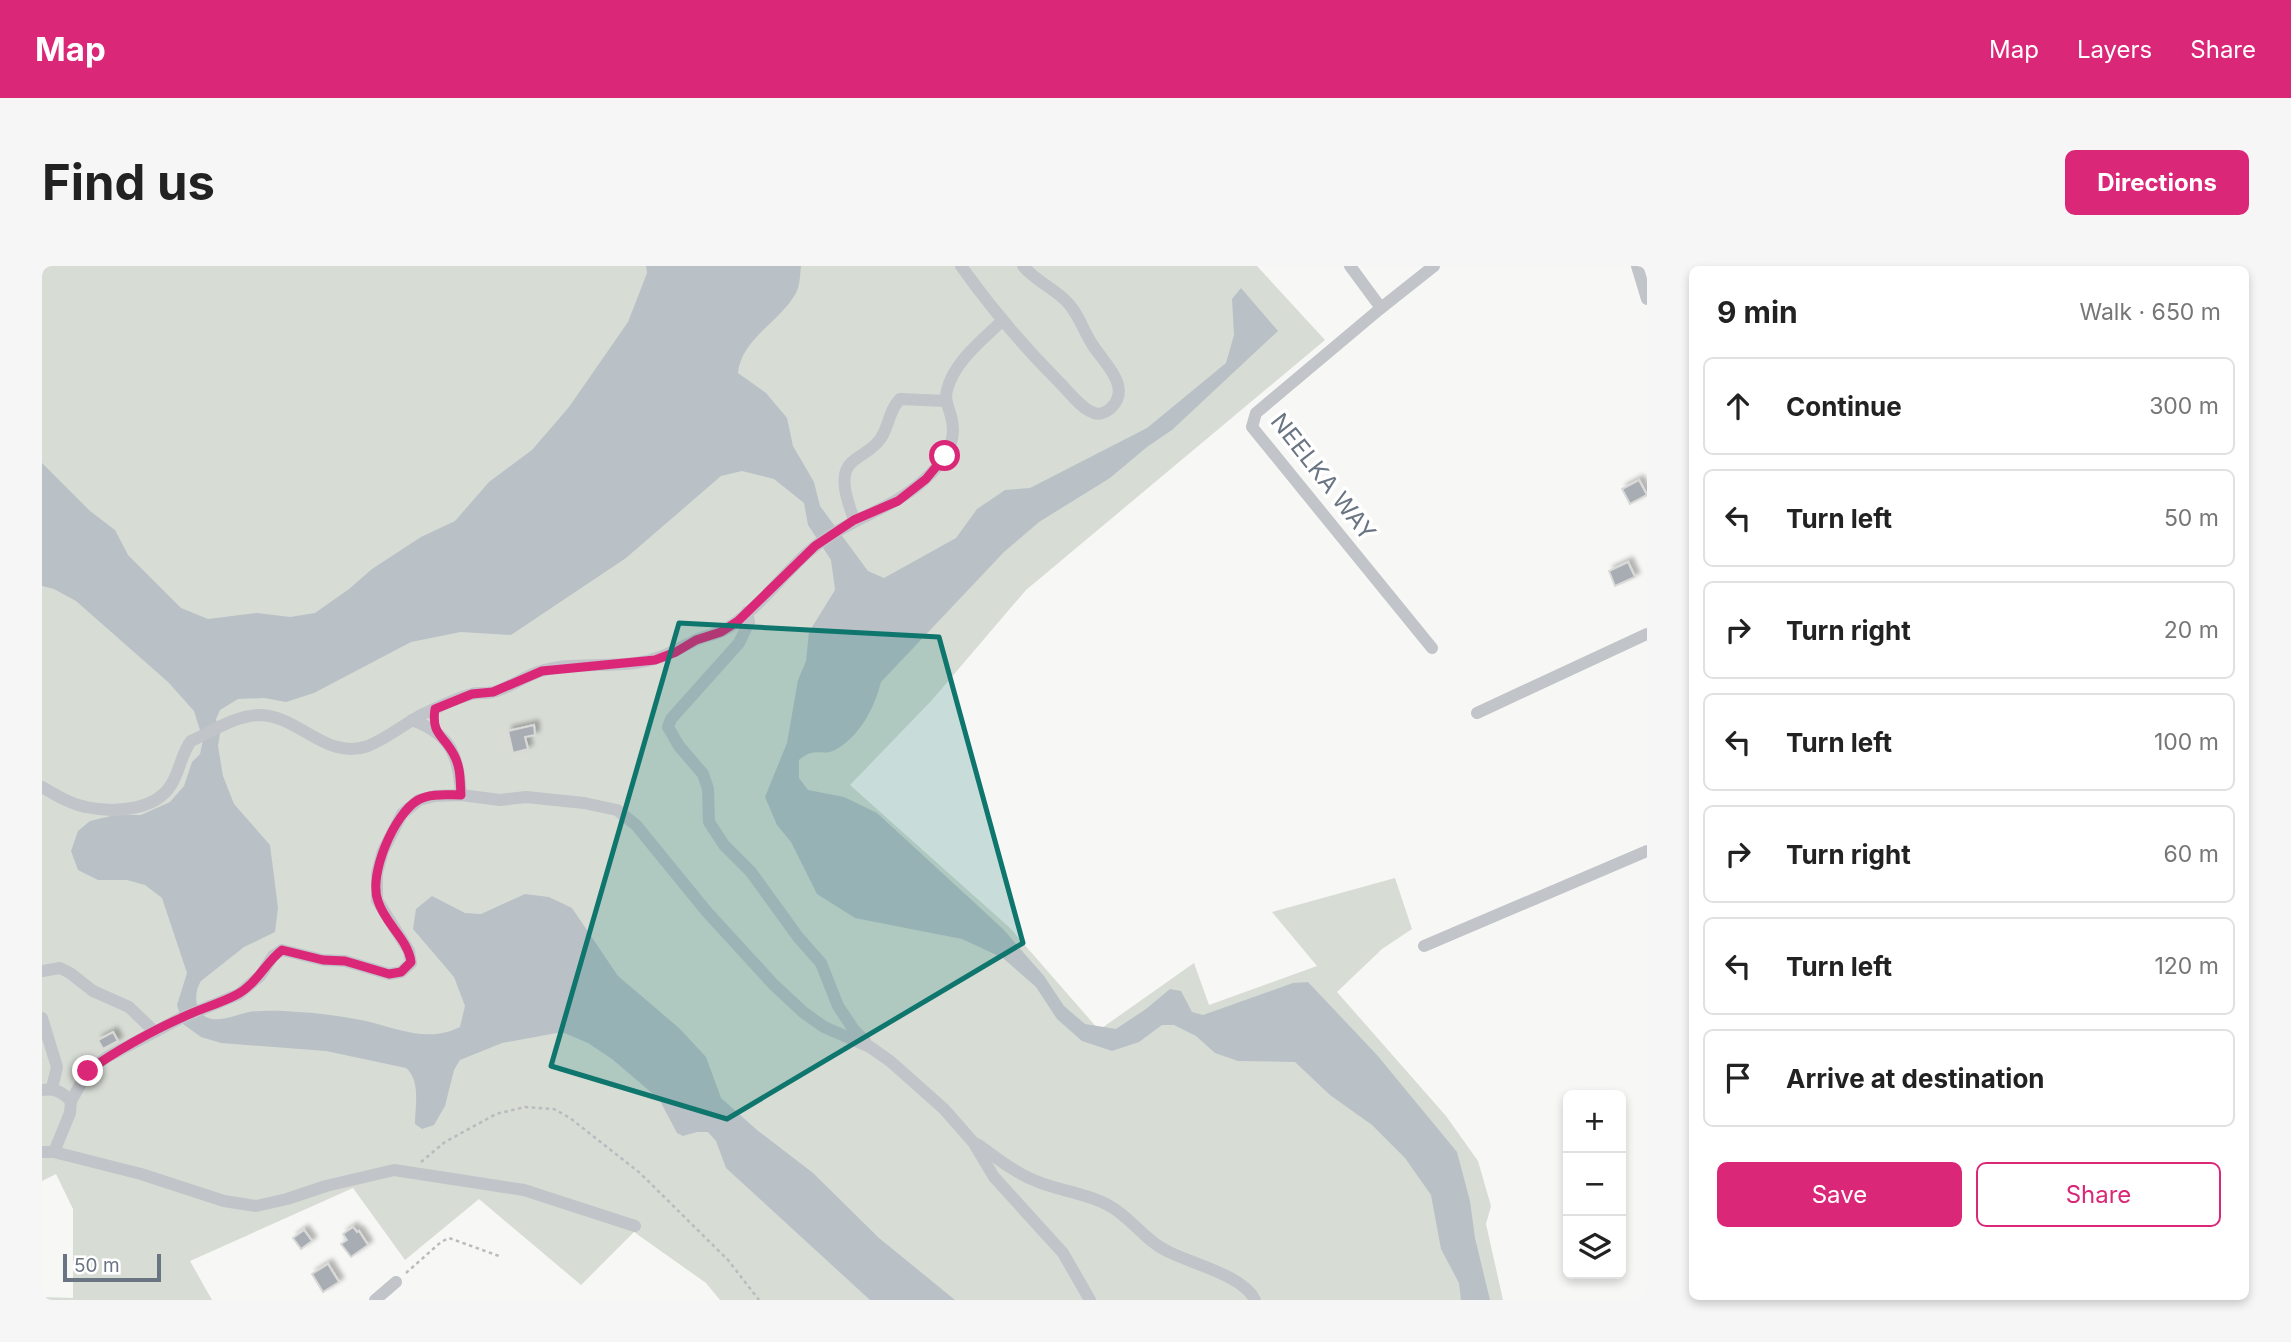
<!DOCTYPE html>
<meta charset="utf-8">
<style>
body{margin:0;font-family:Inter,sans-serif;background:#f6f6f6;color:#222}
.controls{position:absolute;right:21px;bottom:21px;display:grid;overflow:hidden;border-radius:10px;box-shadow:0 4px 10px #0003}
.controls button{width:63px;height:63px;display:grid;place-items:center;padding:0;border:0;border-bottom:2px solid #e0e0e0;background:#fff;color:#222;font:35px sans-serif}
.scale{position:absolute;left:21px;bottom:18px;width:98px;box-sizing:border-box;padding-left:7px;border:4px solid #6a7583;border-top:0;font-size:19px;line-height:24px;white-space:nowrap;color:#6a7583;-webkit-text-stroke:5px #fff;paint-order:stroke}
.stop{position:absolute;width:21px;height:21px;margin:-16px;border:5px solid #db2777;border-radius:50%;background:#fff}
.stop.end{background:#db2777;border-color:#fff;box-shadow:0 2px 7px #0008}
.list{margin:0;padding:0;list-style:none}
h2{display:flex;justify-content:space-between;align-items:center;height:91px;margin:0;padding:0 28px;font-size:30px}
h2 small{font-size:23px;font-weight:400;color:#767676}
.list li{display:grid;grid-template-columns:46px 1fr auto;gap:21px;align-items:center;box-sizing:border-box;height:98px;margin:0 14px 14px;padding:0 14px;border:2px solid #e0e0e0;border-radius:10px}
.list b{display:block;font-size:26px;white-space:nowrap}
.list em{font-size:23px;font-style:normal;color:#767676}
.actions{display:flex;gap:14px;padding:21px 28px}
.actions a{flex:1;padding:16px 0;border:2px solid #db2777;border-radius:10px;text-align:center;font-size:24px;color:#db2777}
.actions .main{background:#db2777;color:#fff}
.icon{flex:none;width:38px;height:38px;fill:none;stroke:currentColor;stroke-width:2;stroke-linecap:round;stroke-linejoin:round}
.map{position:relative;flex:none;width:1605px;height:1034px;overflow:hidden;border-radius:10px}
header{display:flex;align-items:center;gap:42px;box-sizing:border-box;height:98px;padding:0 35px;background:#db2777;color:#fff}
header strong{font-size:33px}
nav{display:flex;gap:38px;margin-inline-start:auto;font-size:24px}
.intro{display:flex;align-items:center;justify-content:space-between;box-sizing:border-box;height:168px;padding:0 42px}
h1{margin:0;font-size:49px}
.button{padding:18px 32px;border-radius:10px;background:#db2777;color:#fff;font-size:24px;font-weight:700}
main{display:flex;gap:42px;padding:0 42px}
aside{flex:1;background:#fff;border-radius:10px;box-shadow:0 4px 10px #0003}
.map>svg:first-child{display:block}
.green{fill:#d7dcd5}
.water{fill:#b9c1c7}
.building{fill:#a7adb3;stroke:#d9d9d7;stroke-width:2;filter:url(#shadow)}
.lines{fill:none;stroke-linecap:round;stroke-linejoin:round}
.path{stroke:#b9bbbe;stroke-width:2.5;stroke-dasharray:3.5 3.5;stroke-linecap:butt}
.minor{stroke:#c1c4c8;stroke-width:12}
.route{stroke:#db2777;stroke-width:9}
.marked{fill:#0f766e;fill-opacity:0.2;stroke:#0f766e;stroke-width:5;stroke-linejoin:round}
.labels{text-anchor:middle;stroke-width:7;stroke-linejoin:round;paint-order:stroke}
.street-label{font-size:24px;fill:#6a7583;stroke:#fff}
</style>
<header>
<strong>Map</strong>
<nav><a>Map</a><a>Layers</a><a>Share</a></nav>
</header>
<div class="intro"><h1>Find us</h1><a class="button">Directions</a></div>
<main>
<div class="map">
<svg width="1605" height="1034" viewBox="0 0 1605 1034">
<defs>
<filter id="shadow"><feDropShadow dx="4.5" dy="-4.5" stdDeviation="2" flood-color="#0004"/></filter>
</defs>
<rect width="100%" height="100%" fill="#f7f7f5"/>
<polygon class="green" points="0,0 1215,0 1283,74 984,324 890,434 808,519 968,662 1057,764 1152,697 1167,739 1275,700 1230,646 1353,612 1370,663 1340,683 1295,726 1404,850 1436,895 1449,940 1444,958 1461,1034 678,1034 664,1017 592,966 539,1019 437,933 363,994 311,922 148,995 170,1034 0,1034 0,1031 31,1032 31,943 14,908 0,915"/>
<path class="water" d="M604 0H759C758 9 758 20 754 27 738 56 699 73 696 107L724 127 745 152 751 180 772 216 778 240 826 305 842 312 914 272 935 243 963 224 988 222 1105 162 1184 97 1192 69 1190 33 1199 22 1236 65 1130 164 1105 181 1068 212 997 256 962 286 839 416C832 443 818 470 793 484 780 491 773 480 757 494V512L766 524 802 531 835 547 961 663 1002 710 1022 740 1043 758 1074 763 1104 743 1128 723 1139 725 1150 746 1161 749 1251 717 1266 716 1335 789 1415 886 1428 935 1433 972 1448 1034H1419L1417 1017 1399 983 1389 929 1363 892 1330 859 1288 829 1253 796 1196 795 1173 787 1154 770 1132 759H1120L1097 776 1070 785 1040 775 1015 753 994 721 961 692 920 673 813 652 775 628 749 576 735 559 723 531 745 477 756 414 764 395 767 366 793 324 789 294 766 259 762 237 732 213 700 205 679 210 584 292 469 369 419 366 369 376 272 427 244 436 222 432 196 433 178 444 174 453 178 467 176 480 181 510 192 538 228 579 236 642 233 666 202 681 159 715C151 727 152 750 170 753 181 755 197 748 207 746 223 744 240 745 256 746 276 747 299 750 319 754 354 761 383 778 418 761L423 740 412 711 371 663 374 643 390 630 423 647 439 648 483 628 507 631 530 642 576 710 637 762 664 791 679 832 715 864 771 907 837 972 913 1034H828L684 902 674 875 666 866H655L641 870 635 867 617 833 570 793 546 777 520 766 460 777 418 794 412 804 403 840 392 859 380 863 373 858C373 840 379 815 364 802L284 785 179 777 159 771 141 758 135 739 145 707 120 632 103 619 85 614H56L36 604 29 585 36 565 48 555 73 549H99L128 536 142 520 150 496 158 488 161 474 152 445 126 416 34 335 12 323 0 320V197L48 245 73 264 86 289 139 342 166 353 215 347 248 351 273 347 307 323 330 303 379 271 413 255 447 216 490 184 527 141 586 56 605 7Z"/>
<g class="building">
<polygon points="1597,214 1605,229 1588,238 1580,223"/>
<polygon points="1586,296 1593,311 1573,320 1567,305"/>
<polygon points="492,459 493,469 483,471 486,483 471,487 466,465"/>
<polygon points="71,766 76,775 61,783 56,774"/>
<polygon points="311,961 315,966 317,965 326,979 309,991 299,978 305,974 301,968"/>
<polygon points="262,964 270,975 259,983 251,972"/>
<polygon points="286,998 297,1016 281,1026 270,1008"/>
</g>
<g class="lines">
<g class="path">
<polyline points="379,896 403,876 454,848 483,841 512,843 528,852 598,907 686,994 717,1034"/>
<polyline points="364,1007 399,976 407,972 457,990"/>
</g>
<g class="minor">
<path d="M919 0C949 42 982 81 1018 117 1028 127 1038 141 1050 146 1057 150 1063 147 1069 142 1091 121 1061 96 1050 78 1041 64 1035 44 1022 33 1009 21 993 14 981 0"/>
<polyline points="1308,0 1339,42"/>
<polyline points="1595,0 1605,33"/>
<path d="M812 254C807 238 795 211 809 197 819 188 831 184 839 172 847 160 847 144 858 133L904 135"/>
<polyline points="705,346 707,356 697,377 629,453 626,461 637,480 661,508 666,523 667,556 682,579 709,606 756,671 779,697 796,740 812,764 823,775"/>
<polyline points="1390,382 1210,161 1214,147 1339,42 1392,0"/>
<polyline points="1435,447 1605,368"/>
<path d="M370 454C409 468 417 490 419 529"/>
<path d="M0 521C14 529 28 538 44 541 71 547 113 545 129 519 138 505 139 488 149 475 171 465 194 449 218 449 258 450 284 495 326 480 346 472 362 458 381 448 397 441 413 432 430 428 436 426 444 428 451 426 468 422 482 410 499 405 529 396 563 401 594 397 617 394 632 385 652 375 661 370 673 369 682 364 719 344 747 297 783 273 816 250 853 241 882 214 899 199 915 178 910 155 908 143 902 136 905 124 912 96 940 74 960 55"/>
<polyline points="1382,680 1605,585"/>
<polyline points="0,705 18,702 28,707 51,725 87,741 113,766"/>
<polyline points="0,752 15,801 10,822"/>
<path d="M0 824C13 822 20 826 29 835L28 847 12 886"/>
<polyline points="29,835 46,805 65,791 139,752 197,728 218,710 231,690 240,684 281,694 303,695 347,708 359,706 369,697 367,685 335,634 335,607 341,585 360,548 377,534 393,530 419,529 458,534 484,531 542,537 575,544 594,559 665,646 731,718 761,746 782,761 828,781 848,795 902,843 931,876 952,911 1021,987 1048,1034"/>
<path d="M935 878C954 891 973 907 994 915 1017 925 1045 927 1066 939 1089 951 1102 974 1125 985 1150 998 1201 1009 1213 1034"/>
<polyline points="0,886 12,886 99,908 182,935 214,940 245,933 284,920 352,904 482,924 593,960"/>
<polyline points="333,1034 354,1016"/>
</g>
</g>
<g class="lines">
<path class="route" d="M46 805C72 786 110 765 139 752 157 743 177 738 194 729 214 719 223 697 240 684L281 694 303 695 347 708 359 706 369 696C366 673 343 658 336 635 326 609 352 548 376 534 388 527 405 529 419 529 418 515 419 502 412 489 402 469 389 469 393 443L430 428 451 426 500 405 613 394 634 386 654 374 679 366 696 355 773 280 812 254 856 235 884 213 903 190"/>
</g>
<path class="marked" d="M637 357 897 371 981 677 685 853 509 800Z"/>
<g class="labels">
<g class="street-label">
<text transform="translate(1281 211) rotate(52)" y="8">NEELKA WAY</text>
</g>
</g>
</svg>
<div class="controls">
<button>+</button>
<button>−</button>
<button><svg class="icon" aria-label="layers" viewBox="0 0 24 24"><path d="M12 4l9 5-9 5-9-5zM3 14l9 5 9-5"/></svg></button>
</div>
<div class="scale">50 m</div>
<div class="stop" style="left:903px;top:190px"></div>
<div class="stop end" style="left:46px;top:805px"></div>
</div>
<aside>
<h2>9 min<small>Walk · 650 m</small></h2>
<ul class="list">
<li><svg class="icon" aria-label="ahead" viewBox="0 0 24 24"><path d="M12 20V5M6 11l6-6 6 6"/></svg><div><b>Continue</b></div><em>300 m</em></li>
<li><svg class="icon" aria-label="left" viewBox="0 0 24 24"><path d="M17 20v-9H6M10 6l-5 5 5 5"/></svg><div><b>Turn left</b></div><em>50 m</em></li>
<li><svg class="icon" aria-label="right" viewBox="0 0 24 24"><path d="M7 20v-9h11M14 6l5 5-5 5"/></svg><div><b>Turn right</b></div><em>20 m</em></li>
<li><svg class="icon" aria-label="left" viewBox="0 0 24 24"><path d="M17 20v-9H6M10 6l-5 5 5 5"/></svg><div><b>Turn left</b></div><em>100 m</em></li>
<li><svg class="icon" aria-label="right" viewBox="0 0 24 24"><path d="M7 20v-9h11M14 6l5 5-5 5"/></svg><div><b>Turn right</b></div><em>60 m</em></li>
<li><svg class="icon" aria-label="left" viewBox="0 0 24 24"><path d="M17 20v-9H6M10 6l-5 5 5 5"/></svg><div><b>Turn left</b></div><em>120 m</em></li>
<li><svg class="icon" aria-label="arrive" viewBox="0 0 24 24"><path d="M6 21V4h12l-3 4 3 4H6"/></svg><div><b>Arrive at destination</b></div></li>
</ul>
<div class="actions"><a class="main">Save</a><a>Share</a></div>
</aside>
</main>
